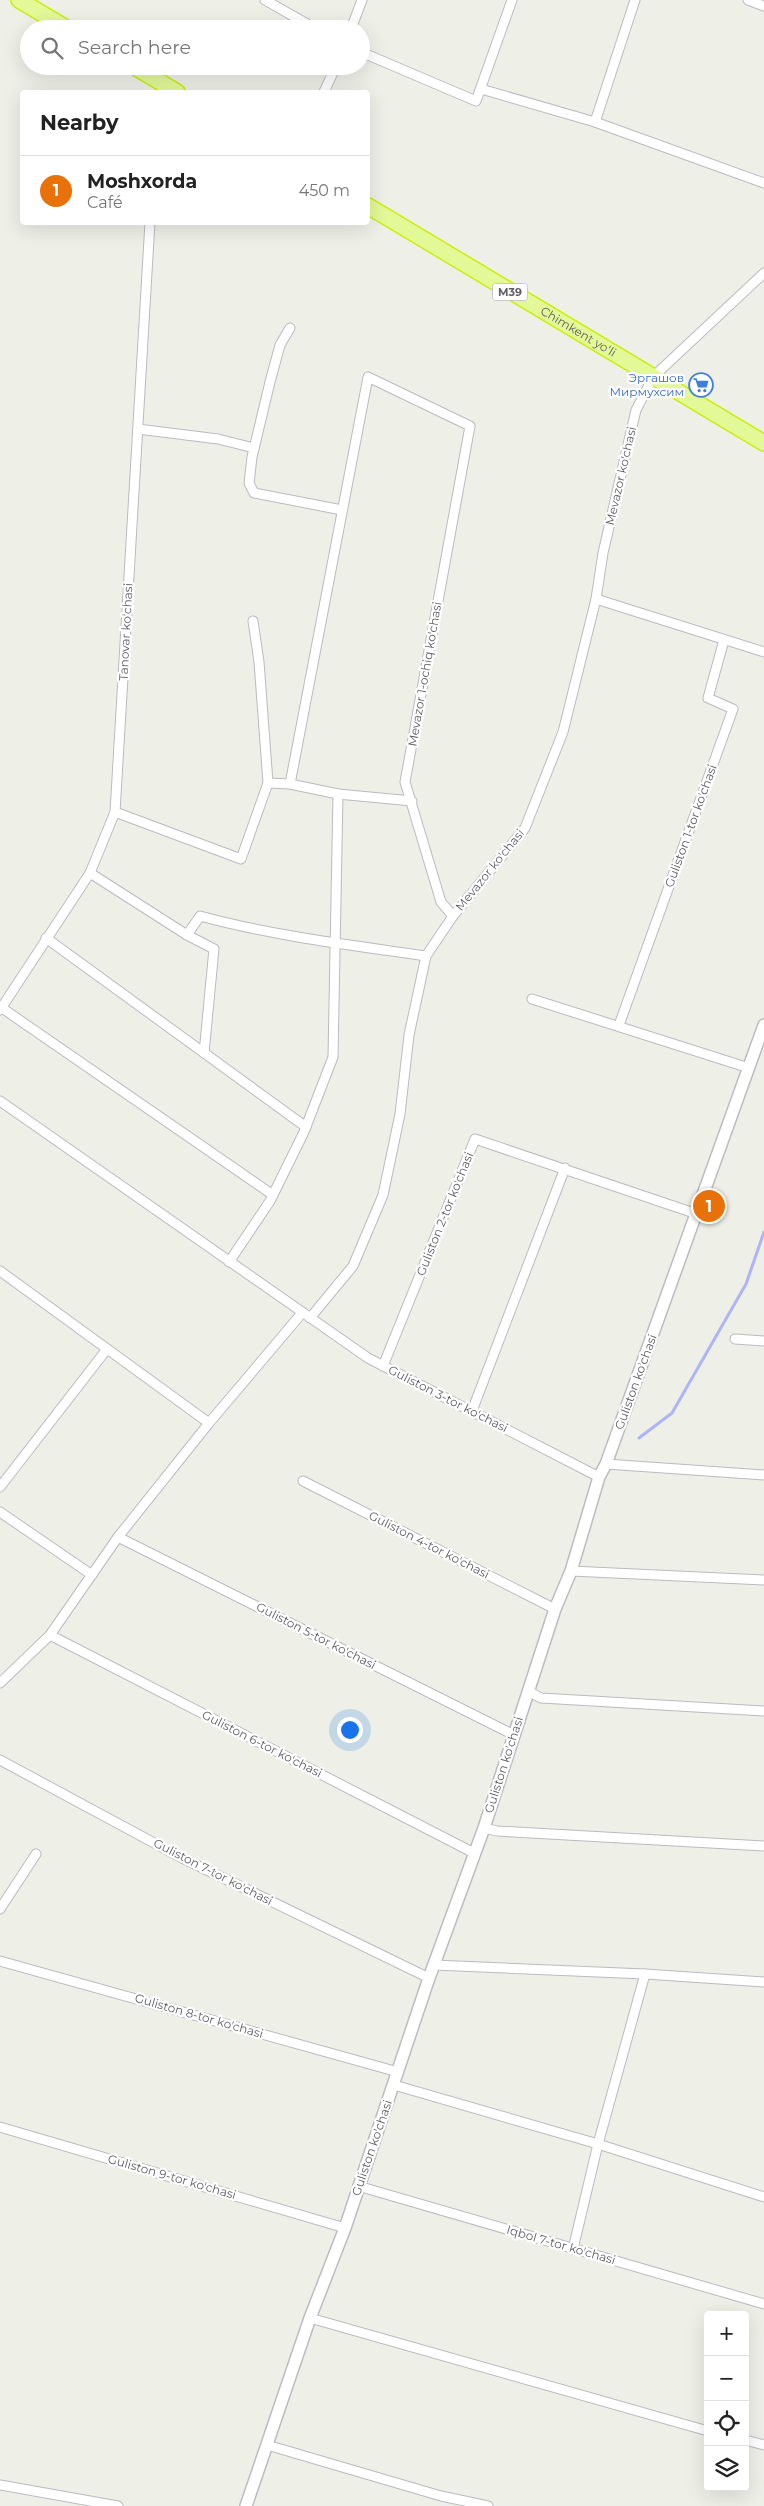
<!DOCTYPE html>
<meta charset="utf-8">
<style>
body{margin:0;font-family:Montserrat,sans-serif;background:#f6f6f6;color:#222}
.controls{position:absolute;right:15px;bottom:15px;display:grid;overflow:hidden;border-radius:5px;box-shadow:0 5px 20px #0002}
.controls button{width:45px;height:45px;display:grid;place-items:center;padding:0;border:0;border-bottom:1px solid #e0e0e0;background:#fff;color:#222;font:25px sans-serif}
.you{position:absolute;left:349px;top:1729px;width:18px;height:18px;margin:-12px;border:4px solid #fff;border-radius:50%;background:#1a73e8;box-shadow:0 0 0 8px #1a73e833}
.badge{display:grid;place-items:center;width:32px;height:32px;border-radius:50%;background:#db2777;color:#fff;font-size:16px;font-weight:700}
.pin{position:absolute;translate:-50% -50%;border:2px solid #fff;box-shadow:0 1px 5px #0006}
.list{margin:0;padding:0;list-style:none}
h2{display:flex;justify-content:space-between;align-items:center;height:65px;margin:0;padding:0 20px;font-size:21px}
h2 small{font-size:16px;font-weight:400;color:#767676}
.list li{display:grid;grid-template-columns:32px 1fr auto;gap:15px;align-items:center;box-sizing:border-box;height:70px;padding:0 20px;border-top:1px solid #e0e0e0}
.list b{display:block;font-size:19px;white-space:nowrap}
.list p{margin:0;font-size:16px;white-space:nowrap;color:#767676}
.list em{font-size:16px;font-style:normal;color:#767676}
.icon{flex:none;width:28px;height:28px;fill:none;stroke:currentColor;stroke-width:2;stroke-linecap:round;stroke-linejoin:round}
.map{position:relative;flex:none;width:764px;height:2506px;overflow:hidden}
.search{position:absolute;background:#fff;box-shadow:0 5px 20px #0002;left:20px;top:20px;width:350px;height:55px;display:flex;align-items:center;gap:12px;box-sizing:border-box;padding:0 18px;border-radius:28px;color:#767676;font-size:19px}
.panel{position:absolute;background:#fff;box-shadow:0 5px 20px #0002;left:20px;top:90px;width:350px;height:135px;border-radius:5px}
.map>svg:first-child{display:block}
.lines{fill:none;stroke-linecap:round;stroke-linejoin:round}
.stream{stroke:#adb4fb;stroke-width:3}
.street-casing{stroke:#bbbac1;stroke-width:11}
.secondary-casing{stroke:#bcbbc2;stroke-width:14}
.highway-casing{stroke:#caee0a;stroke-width:18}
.street{stroke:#fff;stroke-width:9}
.secondary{stroke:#fff;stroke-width:11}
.highway{stroke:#e3f897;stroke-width:15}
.labels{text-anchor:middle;stroke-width:4.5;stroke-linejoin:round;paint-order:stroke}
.shield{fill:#fff;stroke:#8f8f95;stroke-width:1}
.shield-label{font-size:11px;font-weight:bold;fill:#5f5f67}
.street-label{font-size:12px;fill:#5f5f67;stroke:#fff}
.shop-label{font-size:12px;fill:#366cbe;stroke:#fff;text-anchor:end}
</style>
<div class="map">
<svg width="764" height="2506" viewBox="0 0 764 2506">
<rect width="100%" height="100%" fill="#eef0e8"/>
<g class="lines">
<polyline class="stream" points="639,1438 672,1413 746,1284 764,1232"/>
<g class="street-casing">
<g id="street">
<polyline points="265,0 316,29"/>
<polyline points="748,0 764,6"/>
<polyline points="351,29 362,0"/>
<polyline points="361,52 476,101 512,0"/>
<polyline points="481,89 595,122 764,183"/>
<polyline points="324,92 336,66"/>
<polyline points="595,122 635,0"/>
<polyline points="290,328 280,345 270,382 252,457 249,483 254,493 342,510"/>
<polyline points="138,429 218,439 254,448"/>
<polyline points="596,599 764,652"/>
<polyline points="268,783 290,784 338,794 412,801"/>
<polyline points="290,784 368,377 470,426 405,782 441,902 453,916"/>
<polyline points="115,812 241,859 268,783 259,662 253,621"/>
<polyline points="90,873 187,935 214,949 204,1053"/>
<path d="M187 935 200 916C274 936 350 945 426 956"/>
<polyline points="46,938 306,1127"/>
<polyline points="532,999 749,1068"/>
<polyline points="2,1008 273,1195"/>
<polyline points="0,1010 90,873 115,812 150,222"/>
<polyline points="619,1025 733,709 708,698 724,640"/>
<polyline points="0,1101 368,1358 599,1477"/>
<polyline points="229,1262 270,1201 304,1132 333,1057 338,794"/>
<polyline points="0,1271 209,1423"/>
<polyline points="310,1318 353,1266 383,1195 400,1114 409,1035 426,956 453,916 525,828 563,732 596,599 603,553 636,410 653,377 764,273"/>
<polyline points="735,1339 764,1341"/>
<polyline points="383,1366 475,1139 697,1214"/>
<polyline points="472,1411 565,1168"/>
<polyline points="606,1464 764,1475"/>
<polyline points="303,1481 555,1609"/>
<polyline points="0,1487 107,1349"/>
<polyline points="0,1512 92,1575"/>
<polyline points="118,1537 514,1735"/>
<polyline points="571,1571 764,1580"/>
<polyline points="50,1635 474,1853"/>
<polyline points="0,1683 50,1635 118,1537 209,1423 302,1313"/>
<polyline points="528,1691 541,1698 764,1711"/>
<polyline points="0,1760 182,1858 429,1978"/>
<polyline points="484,1828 497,1831 764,1846"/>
<polyline points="0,1909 36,1854"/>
<polyline points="0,1961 398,2072"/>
<polyline points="434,1965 645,1974 764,1982"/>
<polyline points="394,2085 598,2144 764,2197"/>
<polyline points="0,2127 345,2228"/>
<polyline points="358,2186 764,2304"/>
<polyline points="573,2249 598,2144 645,1974"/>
<polyline points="310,2318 708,2431"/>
<polyline points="745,2440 764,2445"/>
<polyline points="267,2445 441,2496 488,2506"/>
<polyline points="0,2485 118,2506"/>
</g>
</g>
<g class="secondary-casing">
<polyline id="secondary" points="246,2506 310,2318 345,2228 429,1978 484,1828 555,1609 571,1571 599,1477 606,1464 764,1025"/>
</g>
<g class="highway-casing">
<g id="highway">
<polyline points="19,0 68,29"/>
<polyline points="133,66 177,92"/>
<path id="s1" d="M368 206 764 443"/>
</g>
</g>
<use href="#street" class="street"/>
<use href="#secondary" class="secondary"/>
<use href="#highway" class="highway"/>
</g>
<defs>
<g id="supermarket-ring" transform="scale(1.25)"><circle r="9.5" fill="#fff" stroke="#3f7fe0" stroke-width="1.5"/><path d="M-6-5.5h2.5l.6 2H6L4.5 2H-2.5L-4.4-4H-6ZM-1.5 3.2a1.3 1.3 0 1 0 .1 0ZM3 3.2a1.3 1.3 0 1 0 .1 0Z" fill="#3f7fe0"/></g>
</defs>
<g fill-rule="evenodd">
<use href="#supermarket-ring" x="701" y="385"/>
</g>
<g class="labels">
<rect class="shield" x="492.5" y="283.5" width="35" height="17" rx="4"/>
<g class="shield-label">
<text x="510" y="296">M39</text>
</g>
<g class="street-label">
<text dy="4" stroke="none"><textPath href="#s1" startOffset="245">Chimkent yo‘li</textPath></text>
<text transform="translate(621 476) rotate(-77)" y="4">Mevazor ko'chasi</text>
<text transform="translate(126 632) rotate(-87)" y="4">Tanovar ko'chasi</text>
<text transform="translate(425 674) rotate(-80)" y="4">Mevazor 1-ochiq ko'chasi</text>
<text transform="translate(691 826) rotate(-70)" y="4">Guliston 1-tor ko'chasi</text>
<text transform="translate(490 870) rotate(-51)" y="4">Mevazor ko'chasi</text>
<text transform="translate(445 1214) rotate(-68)" y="4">Guliston 2-tor ko'chasi</text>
<text transform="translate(636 1382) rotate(-70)" y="4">Guliston ko'chasi</text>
<text transform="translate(448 1399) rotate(27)" y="4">Guliston 3-tor ko'chasi</text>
<text transform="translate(429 1545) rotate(27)" y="4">Guliston 4-tor ko'chasi</text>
<text transform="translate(316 1636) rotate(27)" y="4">Guliston 5-tor ko'chasi</text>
<text transform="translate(262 1744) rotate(27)" y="4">Guliston 6-tor ko'chasi</text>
<text transform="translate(504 1765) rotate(-72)" y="4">Guliston ko'chasi</text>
<text transform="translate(213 1872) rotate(27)" y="4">Guliston 7-tor ko'chasi</text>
<text transform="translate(199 2016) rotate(16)" y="4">Guliston 8-tor ko'chasi</text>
<text transform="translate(372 2148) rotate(-71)" y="4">Guliston ko'chasi</text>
<text transform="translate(172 2177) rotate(16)" y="4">Guliston 9-tor ko'chasi</text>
<text transform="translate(561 2245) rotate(16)" y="4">Iqbol 7-tor ko'chasi</text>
</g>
<g class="shop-label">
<text x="684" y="382">Эргашов<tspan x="684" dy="14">Мирмухсим</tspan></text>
</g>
</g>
</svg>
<div class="controls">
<button>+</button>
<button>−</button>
<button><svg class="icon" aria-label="locate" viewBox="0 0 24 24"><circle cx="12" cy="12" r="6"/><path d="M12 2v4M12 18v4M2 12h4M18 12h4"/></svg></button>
<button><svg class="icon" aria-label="layers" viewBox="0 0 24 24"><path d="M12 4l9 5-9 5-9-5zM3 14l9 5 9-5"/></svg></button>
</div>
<div class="you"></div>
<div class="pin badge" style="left:709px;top:1206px;background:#e8710a">1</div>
<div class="search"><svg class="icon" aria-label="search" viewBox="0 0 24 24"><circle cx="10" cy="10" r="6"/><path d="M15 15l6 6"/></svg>Search here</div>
<section class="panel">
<h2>Nearby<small></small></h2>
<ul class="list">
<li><span class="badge" style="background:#e8710a">1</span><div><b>Moshxorda</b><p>Café</p></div><em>450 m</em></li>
</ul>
</section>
</div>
